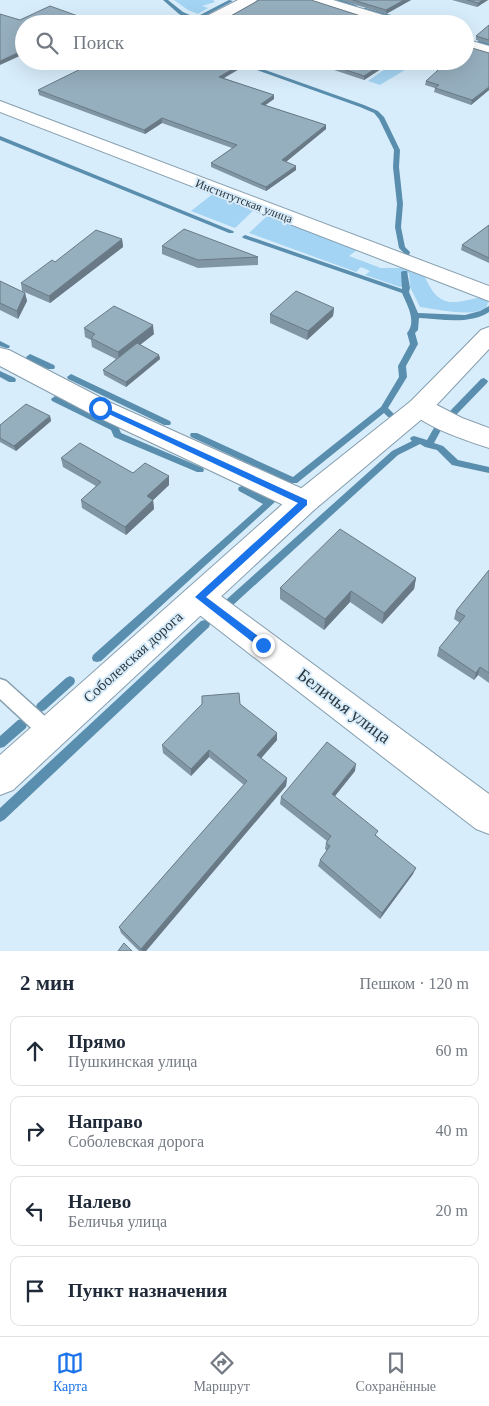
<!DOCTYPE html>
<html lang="ru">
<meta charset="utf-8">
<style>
body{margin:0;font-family:"Times New Roman",serif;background:#f6f6f7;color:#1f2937}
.stop{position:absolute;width:15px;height:15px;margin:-11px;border:4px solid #1a73e8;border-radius:50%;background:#fff}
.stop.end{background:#1a73e8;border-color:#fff;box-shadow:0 1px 5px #0008}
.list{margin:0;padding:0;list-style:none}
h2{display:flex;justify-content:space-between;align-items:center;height:65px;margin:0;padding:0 20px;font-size:21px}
h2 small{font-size:16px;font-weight:400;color:#747a83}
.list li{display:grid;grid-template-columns:32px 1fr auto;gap:15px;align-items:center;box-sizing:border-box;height:70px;margin:0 10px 10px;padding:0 10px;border:1px solid #e0e1e3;border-radius:10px}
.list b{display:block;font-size:19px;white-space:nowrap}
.list p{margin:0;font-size:16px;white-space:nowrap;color:#747a83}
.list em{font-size:16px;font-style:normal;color:#747a83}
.icon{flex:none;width:28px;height:28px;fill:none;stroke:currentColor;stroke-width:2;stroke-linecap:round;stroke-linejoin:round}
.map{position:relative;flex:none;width:489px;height:951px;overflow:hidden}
.search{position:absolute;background:#fff;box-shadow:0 5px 20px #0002;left:15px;right:15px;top:15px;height:55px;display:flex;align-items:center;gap:12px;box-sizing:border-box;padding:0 18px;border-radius:28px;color:#747a83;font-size:19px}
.sheet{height:385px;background:#fff}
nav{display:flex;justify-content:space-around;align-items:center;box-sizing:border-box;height:70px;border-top:1px solid #e0e1e3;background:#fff;font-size:14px;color:#747a83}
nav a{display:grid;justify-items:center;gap:2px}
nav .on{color:#1a73e8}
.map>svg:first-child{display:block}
.green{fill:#a4d4f3}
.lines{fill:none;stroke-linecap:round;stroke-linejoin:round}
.stream{fill:#5a8eae;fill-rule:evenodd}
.lane-casing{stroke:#859dad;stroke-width:3}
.street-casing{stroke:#859dad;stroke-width:2}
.secondary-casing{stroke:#859dad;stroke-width:2}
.lane{fill:#fff;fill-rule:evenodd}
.street{fill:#fff;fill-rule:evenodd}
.secondary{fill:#fff;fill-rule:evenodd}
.wall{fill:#8196a4}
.shaded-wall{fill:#697a86}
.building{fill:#96afbf;stroke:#697a86}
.route{fill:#1a73e8}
.labels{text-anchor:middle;stroke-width:4;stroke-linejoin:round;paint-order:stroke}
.far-street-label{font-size:12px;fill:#2e383f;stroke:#d8edfb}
.street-label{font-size:15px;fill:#2e383f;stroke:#d8edfb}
.near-street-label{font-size:18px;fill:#2e383f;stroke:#d8edfb}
</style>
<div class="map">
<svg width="489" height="951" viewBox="0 0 489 951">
<rect width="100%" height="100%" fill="#d8edfb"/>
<g class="green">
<polygon points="174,0 213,0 215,2 202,6 208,8 198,14 188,10"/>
<polygon points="397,61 413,65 380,85 368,81"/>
<polygon points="214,193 256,208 235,228 191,211"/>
<path d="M276 216 357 250 349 256 381 268H408L424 275C438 307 449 305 481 297L488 302 487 306C475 319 437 309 420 307L410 287 409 273 401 272 406 285 400 287 365 275 370 271 361 267 356 272 249 233 266 217Z"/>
</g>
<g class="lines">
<g class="stream">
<polygon points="163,0 168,0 183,12 192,16 200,15 229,0 233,1 203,17 193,19 193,24 189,24 189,19 179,14"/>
<polygon points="336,0 343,0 358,6 354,7"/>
<polygon points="366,8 420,23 420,24 412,24 364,10 364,8"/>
<polygon points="465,36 469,37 470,38 465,40"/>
<polygon points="480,40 489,43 489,47 478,43 477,42"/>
<polygon points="232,61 240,61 364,105 378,111 384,117 400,150 399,167 403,204 401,227 405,247 410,252 409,256 405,256 404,253 399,248 395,227 397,204 393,167 394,150 379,119 374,113 360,107"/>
<polygon points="0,136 233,231 234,232 233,233 229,233 0,140"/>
<path d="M245 235 402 289 401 272 403 271H407L410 288 409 292 418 313 465 315 480 311 489 306V312C470 325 440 319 419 318L418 330 415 333 418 344 406 366 407 377 388 408 395 415 394 417H388L384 413 297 483H291L191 437 190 435 191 433H197L293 477 381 407 399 377 398 366 410 344 407 333C417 321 407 305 402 293L243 238 242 237Z"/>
<polygon points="0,341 10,346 9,348 6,348 0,346"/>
<polygon points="30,354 54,365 55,367 54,369 48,369 27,359 26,357"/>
<polygon points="0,371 15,378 16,380 15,382 9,382 0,377"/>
<polygon points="71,374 170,421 171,423 170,425 164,425 68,379 67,377"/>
<polygon points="484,378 488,381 487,383 457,414 451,414 450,412 451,410 481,379"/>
<polygon points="55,396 118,426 121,433 203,468 204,470 203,472 197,472 114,437 111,430 52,401 51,399"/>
<polygon points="438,425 442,428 434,443 443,446 458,460 489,467 489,473 452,465 437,450 425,447 420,444 398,455 233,605 230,606 227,605 225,602 227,599 392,451 412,441 410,439 411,437 414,436 427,440 435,426"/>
<polygon points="242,486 269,499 275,499 276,501 101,661 97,662 93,661 92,658 93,655 263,504 239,491 238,489 239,487"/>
<polygon points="205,620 209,621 210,624 209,627 4,820 0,822 0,808 201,621"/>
<polygon points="70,676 74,678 75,681 74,684 45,710 41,712 37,710 36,707 37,704 66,678"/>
<polygon points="22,719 26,720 27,724 26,728 4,747 0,748 0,736 18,720"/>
</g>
<g class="lane-casing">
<polygon id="lane" points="0,679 6,681 57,727 59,733 57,739 50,742 43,739 0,699"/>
</g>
<g class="street-casing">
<g id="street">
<polygon points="238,0 257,0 254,3 215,24 195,24 197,21"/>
<polygon points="309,0 333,0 403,21 405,24 380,24 312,3"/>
<polygon points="465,39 489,46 489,56 465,49"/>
<polygon points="0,101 489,286 489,301 0,112"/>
<polygon points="0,348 9,350 109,402 314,494 318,502 314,510 304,513 294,510 91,414 0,366"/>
<path d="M420 398 429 401 462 418 489 428V448C468 441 418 425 407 407L411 401Z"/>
<polygon points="199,584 210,588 489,794 489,834 476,829 188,606 184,597 188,588"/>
</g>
</g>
<g class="secondary-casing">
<polygon id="secondary" points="489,327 489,349 429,413 314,510 13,790 0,795 0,755 294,494 411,401 481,330"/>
</g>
<use href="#lane" class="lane"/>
<use href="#street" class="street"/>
<use href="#secondary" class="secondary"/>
</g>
<g class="wall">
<polygon points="340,0 411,0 386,14"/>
<polygon points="452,0 488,0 477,7"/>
<polygon points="489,25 489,44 476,40 476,36"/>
<polygon points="489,53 489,90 471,105 434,92 435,88 425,85 426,81"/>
<polygon points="337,61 393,61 364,80 331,69 331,65"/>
<polygon points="224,78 274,95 274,99 265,105 326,125 326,129 286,162 296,170 266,191 211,167 211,163 232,148 162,123 145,134 39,95 38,90"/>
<polygon points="489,225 489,263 461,250 462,245"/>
<polygon points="122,239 123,247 50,303 22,291 21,283"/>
<polygon points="162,246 258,257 258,265 198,268 162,254"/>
<polygon points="0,281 25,293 27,301 18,319 0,310"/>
<polygon points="334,308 333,316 307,340 270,323 270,314"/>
<polygon points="84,328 154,334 140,345 159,355 160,359 126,387 104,375 103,370 116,359 92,347 91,340 85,337"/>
<polygon points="50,416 51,421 16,451 0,442 0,425"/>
<polygon points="61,458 133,473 169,476 169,485 153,500 154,509 126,535 82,508 81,500 96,486 63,467"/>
<polygon points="489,570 489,683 478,675 474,680 437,656 439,648 460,623 454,619 456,611"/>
<polygon points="416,578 414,589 382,624 350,602 324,630 280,599 280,588"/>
<polygon points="240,704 277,740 261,758 287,778 286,786 146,951 139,951 121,933 119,927 244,785 209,757 191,776 163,753 162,745"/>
<polygon points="355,771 335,796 377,836 413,874 380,919 318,866 320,860 327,851 325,849 326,843 327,841 280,804 281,797"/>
</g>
<g class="shaded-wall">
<polygon points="404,0 411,0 386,14 386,10"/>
<polygon points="483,0 488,0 477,7 478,3"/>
<polygon points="89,20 89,24 81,24"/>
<polygon points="24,50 24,54 0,65 0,61"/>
<polygon points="246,61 253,61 219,81 219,77"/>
<polygon points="387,61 393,61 364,80 364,76"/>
<polygon points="489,87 489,90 471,105 472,100"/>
<polygon points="274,95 274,99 260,109 261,104"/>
<polygon points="162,118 162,123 145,134 144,130"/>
<polygon points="326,125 326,129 282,165 282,160"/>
<polygon points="296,166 296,170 266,191 266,187"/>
<polygon points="122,239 123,247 50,303 49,296"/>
<polygon points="25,293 27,301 18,319 17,311"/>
<polygon points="334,308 333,316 307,340 308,331"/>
<polygon points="153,325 154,334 119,361 118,352"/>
<polygon points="159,355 160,359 126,387 126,382"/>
<polygon points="50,416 51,421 16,451 14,446"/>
<polygon points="169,476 169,485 148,505 147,496"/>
<polygon points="153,500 154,509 126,535 125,527"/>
<polygon points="416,578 414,589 382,624 384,613"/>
<polygon points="351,591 350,602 324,630 325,619"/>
<polygon points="480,667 478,675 474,680 476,673"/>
<polygon points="277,733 277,740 257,763 257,755"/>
<polygon points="209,750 209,757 191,776 191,769"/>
<polygon points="356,764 355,771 331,801 332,794"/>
<polygon points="287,778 286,786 146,951 142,951 141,949"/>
<polygon points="416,868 413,874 380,919 382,913"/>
</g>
<g class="building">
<polygon points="259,0 311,0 370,19 368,20 379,24 217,24"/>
<polygon points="353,0 404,0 386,10"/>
<polygon points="467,0 483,0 478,3"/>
<polygon points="50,6 89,20 81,24 24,24 24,50 0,61 0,14 20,20"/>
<polygon points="489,25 489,40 476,36"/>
<polygon points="465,46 489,53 489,87 472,100 435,88 439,85 426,81 448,61 465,61"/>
<polygon points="97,61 246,61 219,77 274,95 261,104 326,125 282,160 296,166 266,187 211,163 237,145 162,118 144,130 38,90"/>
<polygon points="337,61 387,61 364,76 331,65"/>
<polygon points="489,225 489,258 462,245"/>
<polygon points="184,229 258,257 198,260 162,246"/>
<polygon points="96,230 122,239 49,296 21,283 52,260 55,262"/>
<polygon points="0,281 25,293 17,311 0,303"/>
<polygon points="296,291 334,308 308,331 270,314"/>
<polygon points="114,306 153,325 118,352 91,338 95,334 84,328"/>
<polygon points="137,343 159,355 126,382 103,370"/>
<polygon points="26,404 50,416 14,446 0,438 0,425"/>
<polygon points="80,443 133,473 145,463 169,476 147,496 153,500 125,527 81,500 101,482 61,458"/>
<polygon points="340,529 416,578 384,613 351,591 325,619 280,588"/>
<polygon points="489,570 489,673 480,667 476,673 439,648 465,616 456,611"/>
<polygon points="239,693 240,704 277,733 257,755 287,778 141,949 119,927 247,781 209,750 191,769 162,745 202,704 202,696"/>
<polygon points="327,742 356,764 332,794 378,831 375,835 416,868 382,913 320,860 330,846 326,843 331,836 281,797"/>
<polygon points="124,943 132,951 118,951"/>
</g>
<polygon class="route" points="100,405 307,500 307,505 206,597 266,642 266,648 260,648 195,597 298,503 98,409 98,406"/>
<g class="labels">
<g class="far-street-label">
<text transform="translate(244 201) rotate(21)" y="4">Институтская улица</text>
</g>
<g class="street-label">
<text transform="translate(133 657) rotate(-42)" y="5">Соболевская дорога</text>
</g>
<g class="near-street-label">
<text transform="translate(344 706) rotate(37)" y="6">Беличья улица</text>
</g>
</g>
</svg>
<div class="stop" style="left:100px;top:408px"></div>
<div class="stop end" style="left:263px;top:645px"></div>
<div class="search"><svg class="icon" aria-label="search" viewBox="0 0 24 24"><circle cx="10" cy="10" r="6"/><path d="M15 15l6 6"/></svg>Поиск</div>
</div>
<section class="sheet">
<h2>2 мин<small>Пешком · 120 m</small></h2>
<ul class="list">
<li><svg class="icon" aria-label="ahead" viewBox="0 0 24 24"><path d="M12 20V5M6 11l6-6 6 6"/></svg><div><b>Прямо</b><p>Пушкинская улица</p></div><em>60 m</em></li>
<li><svg class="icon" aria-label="right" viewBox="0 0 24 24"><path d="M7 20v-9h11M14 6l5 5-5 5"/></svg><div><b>Направо</b><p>Соболевская дорога</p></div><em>40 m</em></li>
<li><svg class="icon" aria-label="left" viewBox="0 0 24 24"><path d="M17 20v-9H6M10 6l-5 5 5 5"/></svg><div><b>Налево</b><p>Беличья улица</p></div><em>20 m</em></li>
<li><svg class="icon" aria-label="arrive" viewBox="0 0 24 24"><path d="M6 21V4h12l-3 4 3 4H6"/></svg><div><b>Пункт назначения</b></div></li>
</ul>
</section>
<nav>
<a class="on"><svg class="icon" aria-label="map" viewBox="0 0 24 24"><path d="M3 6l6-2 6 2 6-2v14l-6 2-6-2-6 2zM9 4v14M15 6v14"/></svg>Карта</a>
<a><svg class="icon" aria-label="directions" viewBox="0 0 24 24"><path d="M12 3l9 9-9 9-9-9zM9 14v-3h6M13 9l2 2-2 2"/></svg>Маршрут</a>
<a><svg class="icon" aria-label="saved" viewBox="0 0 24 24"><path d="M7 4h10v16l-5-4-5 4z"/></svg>Сохранённые</a>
</nav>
